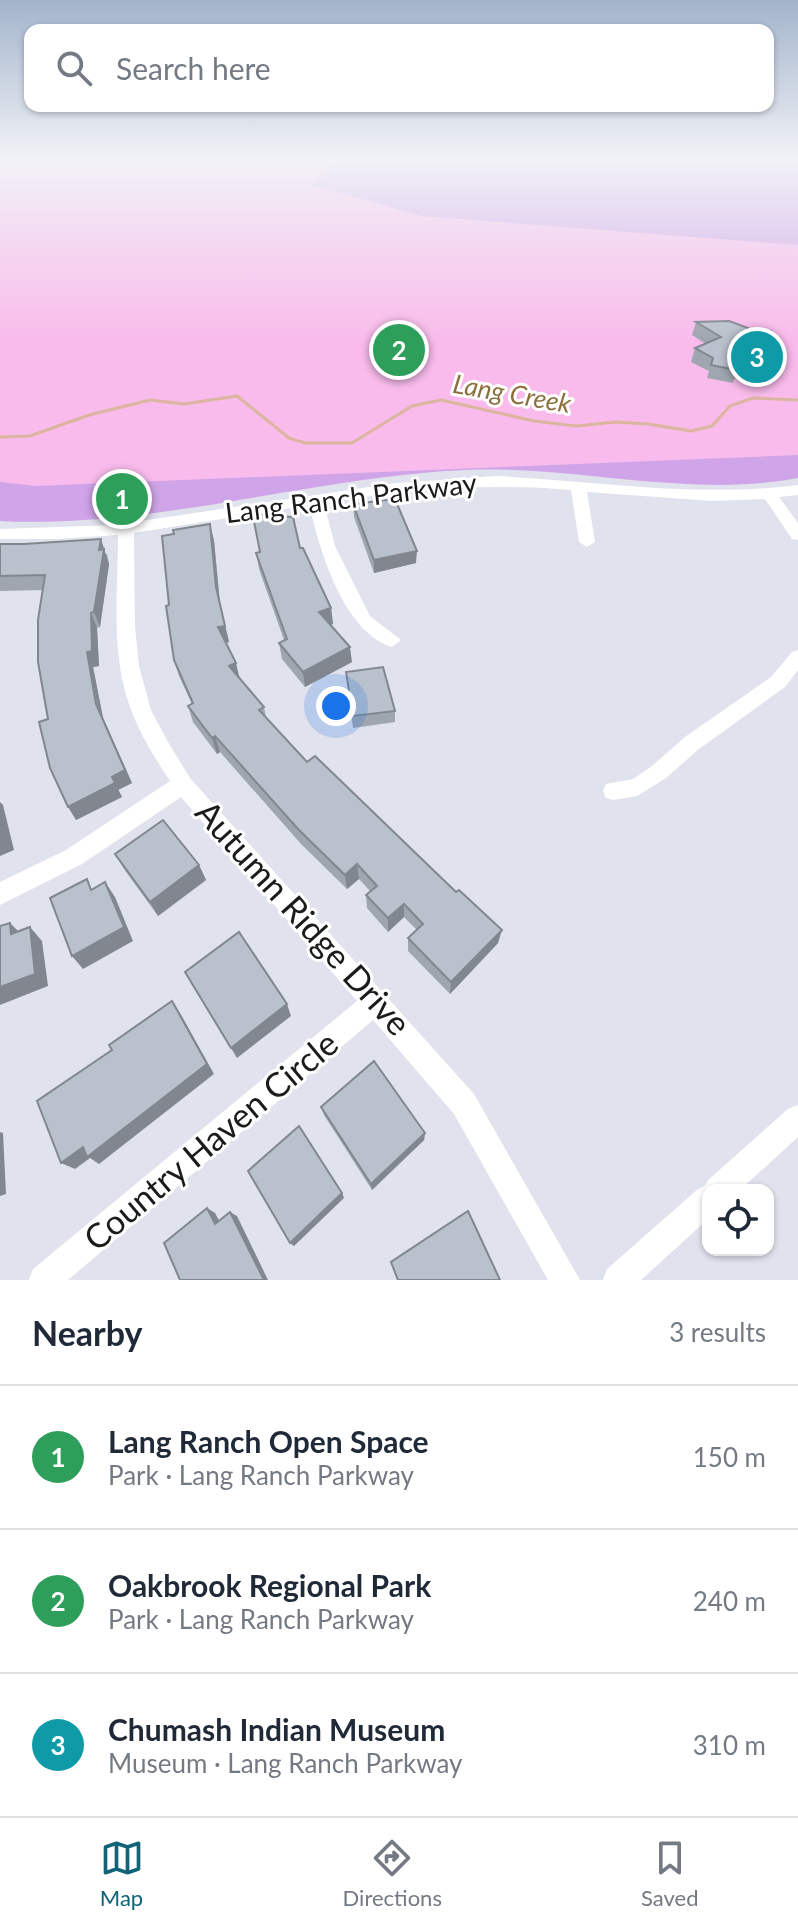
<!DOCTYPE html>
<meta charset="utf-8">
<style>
body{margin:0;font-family:Lato,sans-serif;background:#f2f2f3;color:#1f2937}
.controls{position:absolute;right:24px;bottom:24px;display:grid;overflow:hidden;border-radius:16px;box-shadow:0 2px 6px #0004}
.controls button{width:72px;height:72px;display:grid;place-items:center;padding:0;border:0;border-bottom:2px solid #e0e1e3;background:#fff;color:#1f2937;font:40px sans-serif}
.you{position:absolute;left:336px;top:706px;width:28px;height:28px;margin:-20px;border:6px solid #fff;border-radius:50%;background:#1a73e8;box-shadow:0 0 0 12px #1a73e833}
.badge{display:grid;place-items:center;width:52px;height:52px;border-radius:50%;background:#116477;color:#fff;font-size:26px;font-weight:700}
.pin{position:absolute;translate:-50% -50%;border:4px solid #fff;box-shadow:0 2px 8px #0006}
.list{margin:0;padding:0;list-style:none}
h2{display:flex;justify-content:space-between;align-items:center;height:104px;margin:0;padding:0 32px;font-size:34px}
h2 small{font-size:26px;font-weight:400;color:#747a83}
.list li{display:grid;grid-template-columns:52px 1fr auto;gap:24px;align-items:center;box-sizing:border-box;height:144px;padding:0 32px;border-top:2px solid #e0e1e3}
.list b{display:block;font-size:30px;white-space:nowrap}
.list p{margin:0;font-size:26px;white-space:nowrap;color:#747a83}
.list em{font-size:26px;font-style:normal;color:#747a83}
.icon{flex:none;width:44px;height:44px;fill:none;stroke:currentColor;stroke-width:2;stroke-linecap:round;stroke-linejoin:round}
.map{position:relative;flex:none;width:798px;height:1280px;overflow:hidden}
.search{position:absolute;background:#fff;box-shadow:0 2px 6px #0004;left:24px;right:24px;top:24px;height:88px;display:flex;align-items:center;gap:20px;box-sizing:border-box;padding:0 28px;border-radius:16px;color:#747a83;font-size:30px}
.sheet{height:536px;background:#fff}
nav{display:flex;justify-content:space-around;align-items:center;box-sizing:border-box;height:112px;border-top:2px solid #e0e1e3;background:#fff;font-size:22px;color:#747a83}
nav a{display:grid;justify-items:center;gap:4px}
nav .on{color:#116477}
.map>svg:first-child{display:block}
.grass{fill:#d0a4e8}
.park{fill:#f9bbeb}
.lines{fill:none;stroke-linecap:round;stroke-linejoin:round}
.stream{stroke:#dbb59f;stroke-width:3}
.street{fill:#fff;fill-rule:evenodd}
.wall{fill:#9fa6af}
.shaded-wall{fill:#82878f}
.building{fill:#b9c1cc;stroke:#82878f;stroke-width:2}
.labels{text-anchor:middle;stroke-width:6;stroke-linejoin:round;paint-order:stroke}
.far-water-label{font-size:26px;font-style:italic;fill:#8b6f3d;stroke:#fff}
.street-label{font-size:28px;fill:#1b1b1b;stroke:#fff}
.near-street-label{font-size:34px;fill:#1b1b1b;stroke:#fff}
</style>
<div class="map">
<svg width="798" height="1280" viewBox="0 0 798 1280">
<rect width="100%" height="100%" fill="#e0e2ed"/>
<path class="grass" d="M0 161H798V478C687 499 577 465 465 470 309 477 157 529 0 521Z"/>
<polygon class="park" points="0,161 339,161 312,185 421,216 798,245 798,455 36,486 0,482"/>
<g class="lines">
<polyline class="stream" points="0,437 30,436 89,415 150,400 184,404 237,396 289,438 305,443 352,443 412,406 441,400 534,421 576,426 616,422 648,424 691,431 712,426 730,406 753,398 798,400"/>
<g class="street">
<path d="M496 476C597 481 696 498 798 485V495L779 497 798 523V540L792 539 765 499 712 501 587 492 595 542 587 547 579 542 571 490C488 483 407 489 324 503L335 546 370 616 401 640 392 647C343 632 320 550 309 505L134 533 135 627 139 666 151 710 168 742 190 778 474 1094 580 1280H548L454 1114 373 1020 68 1280H29L33 1269 357 1001 181 797 82 864 0 905V882L66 850 170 781C153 755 136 728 127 698 111 646 118 588 118 535L57 539H0V529L114 525 396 483Z"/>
<polygon points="798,650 798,670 785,687 699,749 666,778 637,796 613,800 606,798 603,791 606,784 633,779 652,766 685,737 771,677 792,652"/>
<polygon points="798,1105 798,1137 740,1190 708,1190 708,1219 641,1280 603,1280 607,1269 698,1189 705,1186 708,1180 788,1109"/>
</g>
</g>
<g class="wall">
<polygon points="696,322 767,362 761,370 747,377 734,379 733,383 707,378 709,371 691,362 695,348 706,344 692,335"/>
<polygon points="353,504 416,563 374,573 354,517"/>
<polygon points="275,516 300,548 331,608 333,624 331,625 352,662 305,687 282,659 279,643 284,640 259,569 256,553 260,552"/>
<polygon points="210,524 214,541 220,604 229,642 226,643 240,679 264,707 266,717 307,762 498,943 450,994 408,951 408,938 417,930 404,917 388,932 367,908 366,895 370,891 359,879 347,889 301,844 220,752 217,754 193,722 188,706 192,704 179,676 174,660 169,605 174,534"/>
<polygon points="0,544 107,554 109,564 100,627 97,628 99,666 93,667 103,718 132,783 118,790 122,797 76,820 48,719 42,590 0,591"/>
<polygon points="346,672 395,711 395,722 353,728"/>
<polygon points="115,854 199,865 206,880 158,916 124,869"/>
<polygon points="321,1107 425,1133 424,1140 372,1190 324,1115"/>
</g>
<g class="shaded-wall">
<polygon points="772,349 767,362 761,370 747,377 752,364"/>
<polygon points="210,524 214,541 220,604 229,642 222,644 218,627"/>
<polygon points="101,539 109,564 100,627 94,612 99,550"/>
<polygon points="417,551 416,563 374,573 374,560"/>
<polygon points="331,608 333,624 321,627 319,612"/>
<polygon points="91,613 97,628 99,666 93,667 103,718 132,783 118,790 112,777 87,652"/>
<polygon points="350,647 352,662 305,687 303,672"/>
<polygon points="236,663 240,680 229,666"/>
<polygon points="215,736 220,752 217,754 212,738"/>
<polygon points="115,783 122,797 76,820 68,807"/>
<polygon points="0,802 3,805 14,850 0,856"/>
<polygon points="357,864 359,879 347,889 345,875"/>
<polygon points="199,865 206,880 158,916 150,902"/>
<polygon points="105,882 115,897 133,941 83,969 72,956"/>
<polygon points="404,904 404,917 388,932 388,918"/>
<polygon points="10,923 23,936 11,934"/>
<polygon points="30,927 42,941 48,986 0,1005 0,987"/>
<polygon points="502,930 498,943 450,994 451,982"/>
<polygon points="172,1001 180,1013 214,1074 99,1164 90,1158 75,1169 61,1163"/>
<polygon points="287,1004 291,1016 237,1058 231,1048"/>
<polygon points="0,1132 3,1133 6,1194 0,1196"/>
<polygon points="425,1133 424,1140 372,1190 371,1184"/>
<polygon points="342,1193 344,1198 294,1246 290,1243"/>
<polygon points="207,1208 215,1213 223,1228 215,1224"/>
<polygon points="230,1212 237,1216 268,1280 264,1280"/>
</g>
<g class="building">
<polygon points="729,321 761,333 771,331 772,349 766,357 752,364 739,365 737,370 711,365 713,358 695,348 721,337 696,322"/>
<polygon points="395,499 417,551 374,560 353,504"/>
<polygon points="274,513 275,516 293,517 300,548 303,548 331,608 319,612 350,647 303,672 279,643 287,639 256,553 260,552 253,516"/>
<polygon points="210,524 216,587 225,626 218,627 236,663 229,666 264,707 259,710 307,762 315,756 456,892 459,890 502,930 451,982 408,938 423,924 404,904 388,918 366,895 377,886 357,864 345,875 298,829 215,736 212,738 188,706 193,703 174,660 166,606 169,605 162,536 174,534 173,530"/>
<polygon points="101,539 99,550 104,549 94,612 91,613 92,651 87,652 96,704 125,770 112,777 115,783 68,807 50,768 39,722 48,719 38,662 38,620 45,575 0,576 0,544 24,544"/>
<polygon points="383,667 395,711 353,716 346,672"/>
<polygon points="163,820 199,865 150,902 115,854"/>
<polygon points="87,879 91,890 105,882 124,927 72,956 50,898"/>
<polygon points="10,923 11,934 30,927 35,974 0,987 0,926"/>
<polygon points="239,932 287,1004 231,1048 185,972"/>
<polygon points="172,1001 207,1064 87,1157 83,1147 61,1163 37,1101 112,1050 109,1045"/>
<polygon points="374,1061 425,1133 371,1184 321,1107"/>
<polygon points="299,1126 342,1193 290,1243 248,1171"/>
<polygon points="207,1208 215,1224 230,1212 264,1280 180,1280 164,1243"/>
<polygon points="468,1211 500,1280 398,1280 391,1262"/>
</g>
<linearGradient id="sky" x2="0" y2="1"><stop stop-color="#a3b4cb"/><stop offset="0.47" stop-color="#f1f2f7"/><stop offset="1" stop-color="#f1f2f7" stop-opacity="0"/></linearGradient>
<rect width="798" height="340" fill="url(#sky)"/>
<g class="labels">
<g class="far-water-label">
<text transform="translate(512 394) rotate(10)" y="9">Lang Creek</text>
</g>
<g class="street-label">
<text transform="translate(351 498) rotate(-7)" y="10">Lang Ranch Parkway</text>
</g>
<g class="near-street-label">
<text transform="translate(303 918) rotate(48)" y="12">Autumn Ridge Drive</text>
<text transform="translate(211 1141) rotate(-40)" y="12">Country Haven Circle</text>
</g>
</g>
</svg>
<div class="controls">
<button><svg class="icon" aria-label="locate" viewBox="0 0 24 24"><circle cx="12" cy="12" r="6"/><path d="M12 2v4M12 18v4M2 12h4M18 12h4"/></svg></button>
</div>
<div class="you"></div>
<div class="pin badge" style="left:122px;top:499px;background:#2e9e5b">1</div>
<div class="pin badge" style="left:399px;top:350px;background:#2e9e5b">2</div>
<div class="pin badge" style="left:757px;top:357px;background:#0f9aa8">3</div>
<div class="search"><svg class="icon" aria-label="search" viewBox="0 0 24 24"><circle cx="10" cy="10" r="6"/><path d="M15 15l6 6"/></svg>Search here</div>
</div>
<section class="sheet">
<h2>Nearby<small>3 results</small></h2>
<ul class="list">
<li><span class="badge" style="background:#2e9e5b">1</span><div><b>Lang Ranch Open Space</b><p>Park · Lang Ranch Parkway</p></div><em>150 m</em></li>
<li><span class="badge" style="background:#2e9e5b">2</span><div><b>Oakbrook Regional Park</b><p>Park · Lang Ranch Parkway</p></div><em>240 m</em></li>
<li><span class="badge" style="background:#0f9aa8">3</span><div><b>Chumash Indian Museum</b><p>Museum · Lang Ranch Parkway</p></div><em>310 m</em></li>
</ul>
</section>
<nav>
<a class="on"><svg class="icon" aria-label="map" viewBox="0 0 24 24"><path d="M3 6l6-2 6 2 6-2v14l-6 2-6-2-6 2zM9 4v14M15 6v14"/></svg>Map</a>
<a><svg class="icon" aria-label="directions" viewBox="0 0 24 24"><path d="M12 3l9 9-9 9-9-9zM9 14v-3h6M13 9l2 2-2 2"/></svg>Directions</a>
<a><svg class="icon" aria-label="saved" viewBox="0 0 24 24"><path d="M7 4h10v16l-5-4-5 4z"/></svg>Saved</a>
</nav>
